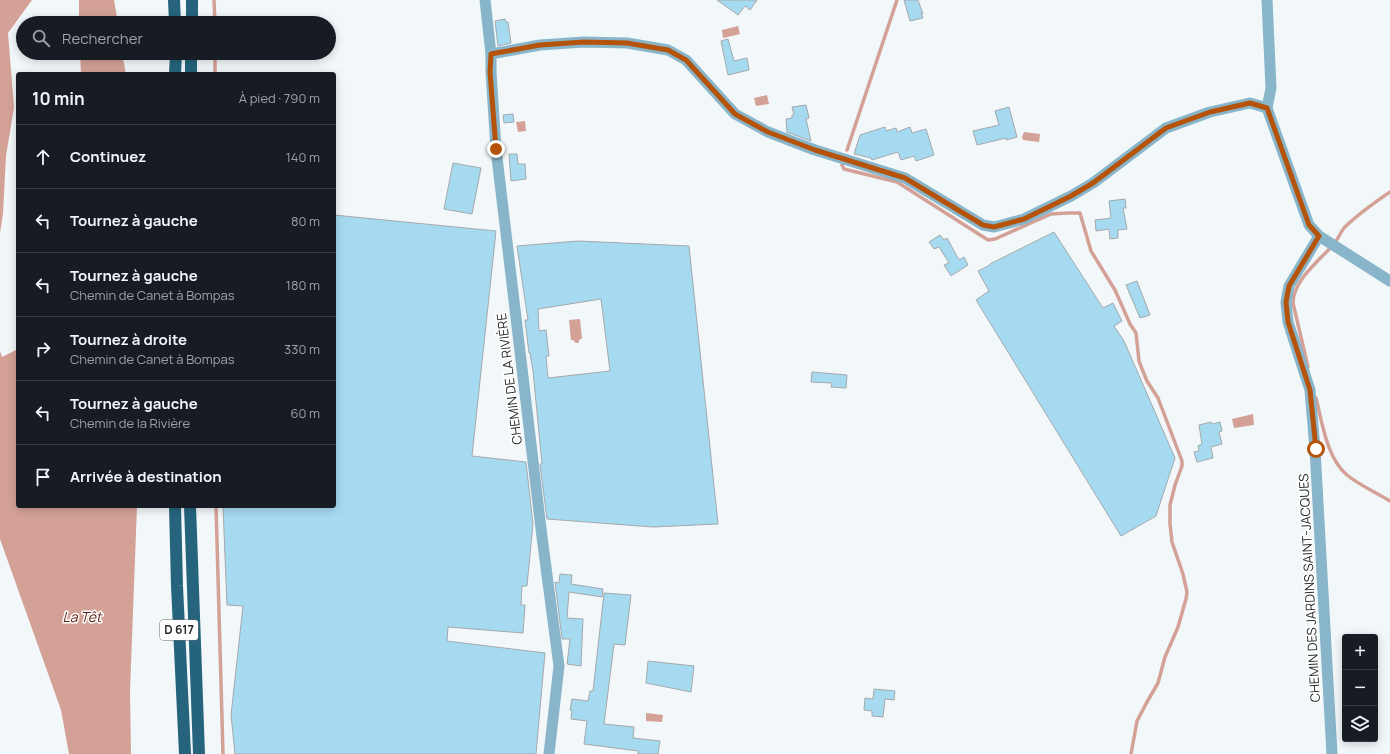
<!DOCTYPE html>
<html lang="fr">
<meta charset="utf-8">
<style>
body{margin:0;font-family:Manrope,sans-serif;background:#20242c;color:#f1f3f6}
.controls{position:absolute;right:12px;bottom:12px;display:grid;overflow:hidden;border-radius:4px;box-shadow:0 2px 10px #0003}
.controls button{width:36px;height:36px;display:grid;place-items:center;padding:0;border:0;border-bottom:1px solid #363941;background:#171b24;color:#f1f3f6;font:20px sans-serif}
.stop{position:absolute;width:12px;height:12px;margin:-9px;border:3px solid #b45309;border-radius:50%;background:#fff}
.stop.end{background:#b45309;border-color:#fff;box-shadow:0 1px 4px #0008}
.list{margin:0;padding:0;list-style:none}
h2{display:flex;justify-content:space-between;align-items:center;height:52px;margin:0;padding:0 16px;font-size:17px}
h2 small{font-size:13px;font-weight:400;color:#9ea1a6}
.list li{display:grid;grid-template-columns:26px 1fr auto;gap:12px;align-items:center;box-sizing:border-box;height:64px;padding:0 16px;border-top:1px solid #363941}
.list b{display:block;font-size:15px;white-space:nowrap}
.list p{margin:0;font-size:13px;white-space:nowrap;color:#9ea1a6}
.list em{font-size:13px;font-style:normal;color:#9ea1a6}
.icon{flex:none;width:22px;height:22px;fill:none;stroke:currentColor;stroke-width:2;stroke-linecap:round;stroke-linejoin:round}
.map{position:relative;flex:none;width:1390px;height:754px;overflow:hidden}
.search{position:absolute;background:#171b24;box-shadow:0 2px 10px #0003;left:16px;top:16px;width:320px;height:44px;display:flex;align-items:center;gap:10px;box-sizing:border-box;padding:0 14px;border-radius:22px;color:#9ea1a6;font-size:15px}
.panel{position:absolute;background:#171b24;box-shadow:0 2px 10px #0003;left:16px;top:72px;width:320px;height:436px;border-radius:4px}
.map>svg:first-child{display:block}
.water{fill:#d4a196}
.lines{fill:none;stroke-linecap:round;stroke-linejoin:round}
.stream{stroke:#d4a196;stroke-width:3.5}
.building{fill:#a6daf1;stroke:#a4a9ab;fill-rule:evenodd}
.street{stroke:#88b5c9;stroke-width:11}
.highway{stroke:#25647c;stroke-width:12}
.route{stroke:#b45309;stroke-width:5}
.labels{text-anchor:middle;stroke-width:3;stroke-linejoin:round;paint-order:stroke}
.shield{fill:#fff;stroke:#686a6b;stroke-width:1}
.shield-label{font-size:12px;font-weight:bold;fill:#282a2b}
.street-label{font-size:13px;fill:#282a2b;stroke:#fff}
.water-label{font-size:14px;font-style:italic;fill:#5a1d12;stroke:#fff}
</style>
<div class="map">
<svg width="1390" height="754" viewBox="0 0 1390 754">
<rect width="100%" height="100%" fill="#f2f7fa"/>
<g class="water">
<polygon points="0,0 32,0 8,33 14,107 6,156 3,214 0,233"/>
<polygon points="79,0 114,0 118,23 79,23"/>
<polygon points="738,26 740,34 723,38 722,30"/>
<polygon points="80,53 122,53 126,74 81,74"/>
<polygon points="767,95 769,104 756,106 754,98"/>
<polygon points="525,121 526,131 518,132 516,122"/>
<polygon points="1024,132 1040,134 1039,142 1023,140 1022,137"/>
<polygon points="580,319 582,339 580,339 578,343 576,343 573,340 571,340 569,320"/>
<polygon points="18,349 18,506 137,506 130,691 131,754 69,754 61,710 0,539 0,351 2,357"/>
<polygon points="1253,414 1254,425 1234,428 1232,419"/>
<polygon points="646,713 663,715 662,722 646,721"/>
</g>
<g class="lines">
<g class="stream">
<polyline points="214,0 215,23"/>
<polyline points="215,53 215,74"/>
<polyline points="847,150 897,0"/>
<polyline points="842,165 844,169 897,182 988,240 995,239 1051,214 1068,213 1080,213 1091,251 1115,290 1130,324 1136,333 1139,361 1142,369 1147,381 1158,398 1182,461 1182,466 1175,485 1170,505 1170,524 1172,542 1183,574 1187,592 1186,599 1178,627 1165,657 1158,683 1147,702 1137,721 1131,754"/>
<path d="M1308 367 1293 303C1293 280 1321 259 1334 244 1338 239 1340 233 1344 228 1358 214 1374 203 1390 192"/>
<path d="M1316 398C1322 422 1327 459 1347 475 1359 485 1377 493 1390 501"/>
<polyline points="216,506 223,754"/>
</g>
</g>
<g class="building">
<polygon points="717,0 757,0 750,10 745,6 738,15"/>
<polygon points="904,0 918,0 923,14 921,14 923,18 910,21"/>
<polygon points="505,19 506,22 508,22 511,43 498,46 495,21"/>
<polygon points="728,39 734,61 747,58 749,70 728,75 721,41"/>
<polygon points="806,105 809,118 806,119 811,141 787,132 786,119 792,118 792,115 794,115 792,107"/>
<polygon points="1009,107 1017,137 1006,140 1006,138 977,145 973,131 999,125 995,111"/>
<polygon points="513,114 514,122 504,123 503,115"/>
<polygon points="885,127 886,131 896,128 897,132 910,127 912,133 926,129 934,155 916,161 914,156 901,160 898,152 872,160 871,158 854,154 860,135"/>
<polygon points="509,154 517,154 518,164 525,164 526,179 511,181"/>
<polygon points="453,163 481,168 472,214 444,209"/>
<polygon points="1125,199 1126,208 1123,208 1127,229 1118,230 1118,238 1110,239 1109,229 1096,231 1095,220 1111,218 1109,201"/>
<polygon points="334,215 496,231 472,456 526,462 533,524 527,586 522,586 521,605 525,605 523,633 448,627 447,641 545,653 536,754 235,754 231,715 243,606 227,605 223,506 334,506"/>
<polygon points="1054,232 1103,308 1113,303 1122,321 1114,326 1124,341 1175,458 1156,516 1121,536 976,300 989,291 978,271 990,265 990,264"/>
<polygon points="940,235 944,240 947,238 959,260 964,257 968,265 951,276 944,265 949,263 939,247 934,249 929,242"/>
<path d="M578 241 689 246 718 524 653 527 547 519 540 464H542L533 371 530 353H529L525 320H528L517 246ZM601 299 610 371 548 378 546 356H549L546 330 539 331 538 309Z"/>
<polygon points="1137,281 1150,315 1140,318 1126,285"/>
<polygon points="812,372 847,375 846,388 831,387 832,383 811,382"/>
<polygon points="1211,422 1212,424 1220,422 1222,431 1219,432 1222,444 1211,447 1213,458 1197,462 1194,452 1199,451 1198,446 1202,444 1199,425"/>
<polygon points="560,574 572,575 571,584 603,589 602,597 569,592 567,618 583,619 581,666 567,664 570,639 562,639 555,582 559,583"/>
<polygon points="604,593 631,595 625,645 614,644 604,724 634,727 633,738 660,741 658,754 638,754 638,751 584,744 587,721 571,719 572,710 570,710 572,699 588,701 590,691 593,691"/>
<polygon points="648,661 694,666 691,692 646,683"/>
<polygon points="874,689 895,691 894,700 885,699 883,717 872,716 872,711 864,710 865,698 873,699"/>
</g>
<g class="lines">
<g class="street">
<polyline points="485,0 491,54 491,72 496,149 542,537 559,666 549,754"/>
<polyline points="1267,0 1271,88 1267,108 1309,225 1319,236 1289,286 1286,302 1288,322 1310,390 1315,449 1332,754"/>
<polyline points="491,54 540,45 584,42 627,43 668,50 686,60 735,114 768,132 815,150 905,178 983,225 994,227 1024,219 1071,196 1093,183 1166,128 1210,112 1250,103 1267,108"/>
<polyline points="1319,236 1390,281"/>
</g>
<g class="highway">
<polyline points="174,0 175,23"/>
<polyline points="192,23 192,0"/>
<polyline points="175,74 176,53"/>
<polyline points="191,74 191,53"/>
<polyline points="175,506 177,586 185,754"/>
<polyline points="190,506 199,754"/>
</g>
</g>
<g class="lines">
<polyline class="route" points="496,149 490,72 491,54 540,45 584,42 627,43 668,50 686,60 735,114 768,132 815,150 905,178 983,225 994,227 1024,219 1071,196 1093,183 1166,128 1210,112 1250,103 1267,108 1309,225 1319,236 1289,286 1286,302 1288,322 1310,390 1316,449"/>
</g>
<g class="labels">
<rect class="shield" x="160" y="620" width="38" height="20" rx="3"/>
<g class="shield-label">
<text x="179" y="634">D 617</text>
</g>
<g class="street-label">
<text transform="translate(509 379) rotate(-97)" y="5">CHEMIN DE LA RIVIÈRE</text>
<text transform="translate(1309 588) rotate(-93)" y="5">CHEMIN DES JARDINS SAINT-JACQUES</text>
</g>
<g class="water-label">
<text x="82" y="622">La Têt</text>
</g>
</g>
</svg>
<div class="controls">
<button>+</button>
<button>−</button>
<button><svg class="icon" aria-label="layers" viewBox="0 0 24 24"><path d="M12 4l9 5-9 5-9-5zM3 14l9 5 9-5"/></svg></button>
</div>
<div class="stop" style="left:1316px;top:449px"></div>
<div class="stop end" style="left:496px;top:149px"></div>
<div class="search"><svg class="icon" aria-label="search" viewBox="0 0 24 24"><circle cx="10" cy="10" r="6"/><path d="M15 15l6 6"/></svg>Rechercher</div>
<section class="panel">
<h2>10 min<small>À pied · 790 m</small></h2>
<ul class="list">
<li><svg class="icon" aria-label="ahead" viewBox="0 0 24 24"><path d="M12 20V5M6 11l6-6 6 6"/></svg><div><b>Continuez</b></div><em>140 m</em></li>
<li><svg class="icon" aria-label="left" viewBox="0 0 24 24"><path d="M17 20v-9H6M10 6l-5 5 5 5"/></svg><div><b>Tournez à gauche</b></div><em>80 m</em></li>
<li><svg class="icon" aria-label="left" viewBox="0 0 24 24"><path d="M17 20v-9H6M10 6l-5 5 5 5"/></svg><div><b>Tournez à gauche</b><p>Chemin de Canet à Bompas</p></div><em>180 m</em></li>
<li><svg class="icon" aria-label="right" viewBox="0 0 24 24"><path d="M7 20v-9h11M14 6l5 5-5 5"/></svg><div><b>Tournez à droite</b><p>Chemin de Canet à Bompas</p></div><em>330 m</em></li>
<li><svg class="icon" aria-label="left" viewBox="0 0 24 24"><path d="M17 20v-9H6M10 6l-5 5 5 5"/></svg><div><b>Tournez à gauche</b><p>Chemin de la Rivière</p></div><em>60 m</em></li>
<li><svg class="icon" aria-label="arrive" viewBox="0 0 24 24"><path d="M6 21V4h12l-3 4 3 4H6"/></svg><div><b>Arrivée à destination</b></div></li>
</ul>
</section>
</div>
